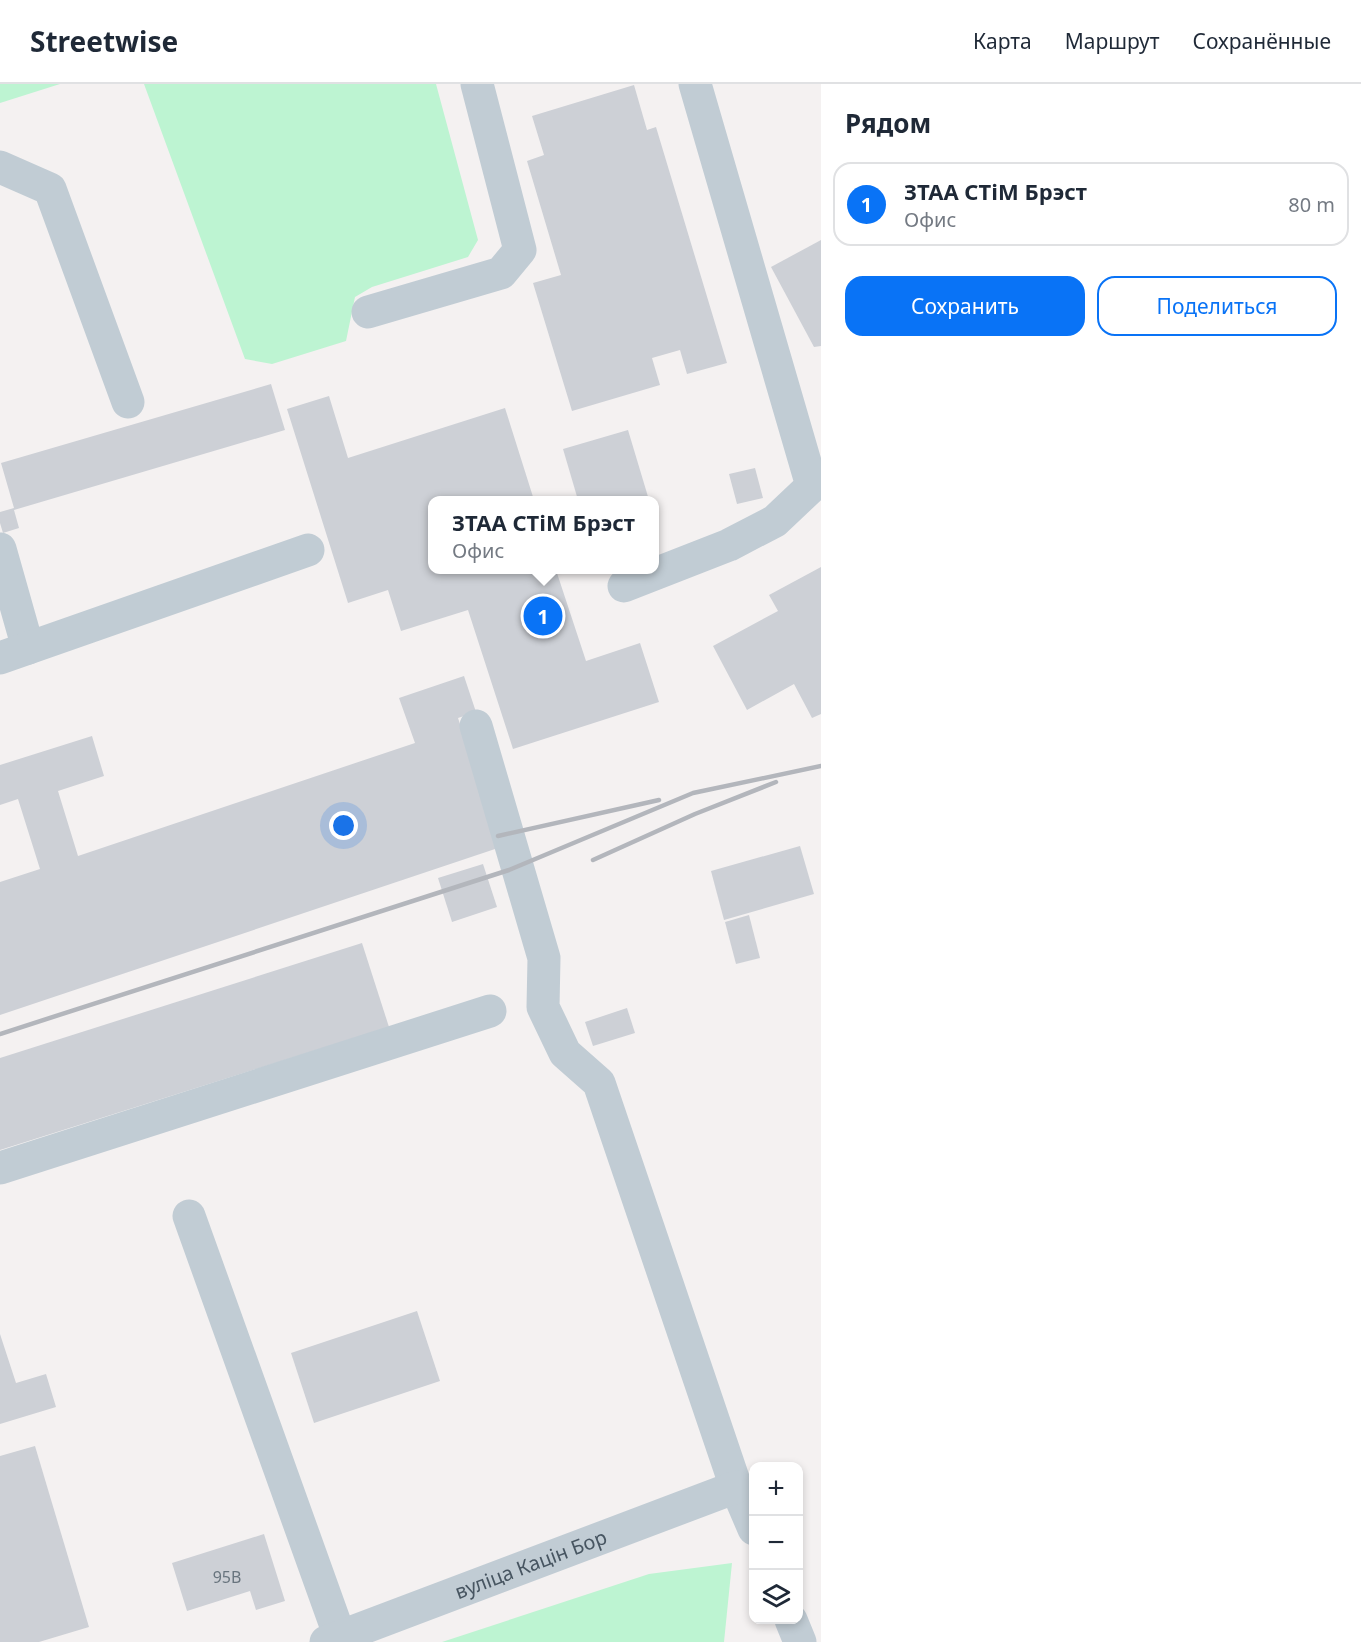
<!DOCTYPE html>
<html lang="ru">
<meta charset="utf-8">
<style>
body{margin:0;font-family:"Noto Sans",sans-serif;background:#f6f6f7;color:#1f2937}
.controls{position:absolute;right:18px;bottom:18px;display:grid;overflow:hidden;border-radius:12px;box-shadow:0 3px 9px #0003}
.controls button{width:54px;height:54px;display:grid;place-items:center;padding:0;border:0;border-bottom:2px solid #e0e1e3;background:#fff;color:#1f2937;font:30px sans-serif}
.you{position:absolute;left:344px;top:742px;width:21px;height:21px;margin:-15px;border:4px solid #fff;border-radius:50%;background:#1a73e8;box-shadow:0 0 0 9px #1a73e833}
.badge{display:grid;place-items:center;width:39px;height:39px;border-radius:50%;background:#0973f6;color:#fff;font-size:20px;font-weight:700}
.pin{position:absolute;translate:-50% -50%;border:3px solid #fff;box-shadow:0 2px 6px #0006}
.popup{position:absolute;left:428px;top:412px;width:231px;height:78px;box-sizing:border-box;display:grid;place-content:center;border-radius:12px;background:#fff;filter:drop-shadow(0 2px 4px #0005);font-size:20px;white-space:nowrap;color:#747a83}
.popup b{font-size:22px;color:#1f2937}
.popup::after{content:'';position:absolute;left:50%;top:100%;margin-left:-12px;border:12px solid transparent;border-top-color:#fff}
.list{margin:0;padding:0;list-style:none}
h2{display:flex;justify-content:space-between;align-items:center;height:78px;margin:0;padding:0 24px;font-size:26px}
h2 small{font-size:20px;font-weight:400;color:#747a83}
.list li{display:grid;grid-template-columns:39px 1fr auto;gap:18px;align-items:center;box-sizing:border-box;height:84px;margin:0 12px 12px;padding:0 12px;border:2px solid #e0e1e3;border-radius:18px}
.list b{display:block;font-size:22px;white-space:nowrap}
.list p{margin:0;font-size:20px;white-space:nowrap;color:#747a83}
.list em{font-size:20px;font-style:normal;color:#747a83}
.actions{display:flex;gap:12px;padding:18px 24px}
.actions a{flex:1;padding:14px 0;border:2px solid #0973f6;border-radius:18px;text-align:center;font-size:21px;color:#0973f6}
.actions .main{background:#0973f6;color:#fff}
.icon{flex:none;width:33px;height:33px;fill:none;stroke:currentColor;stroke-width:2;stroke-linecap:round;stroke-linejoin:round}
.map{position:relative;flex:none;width:821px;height:1558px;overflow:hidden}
header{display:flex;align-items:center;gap:36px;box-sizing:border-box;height:84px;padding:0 30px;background:#fff;border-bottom:2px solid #e0e1e3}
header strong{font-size:28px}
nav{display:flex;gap:33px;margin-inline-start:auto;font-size:21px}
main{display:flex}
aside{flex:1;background:#fff}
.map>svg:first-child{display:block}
.green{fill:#bdf4d2}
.building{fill:#cdd0d6}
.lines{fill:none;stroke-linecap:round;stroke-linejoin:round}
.minor{stroke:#c1ccd4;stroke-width:33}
.rail{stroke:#b3b6bc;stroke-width:4.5}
.labels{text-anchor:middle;stroke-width:4.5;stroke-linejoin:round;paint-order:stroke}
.number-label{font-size:16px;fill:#68747e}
.street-label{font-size:20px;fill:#475561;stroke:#fff}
</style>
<header>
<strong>Streetwise</strong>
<nav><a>Карта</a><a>Маршрут</a><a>Сохранённые</a></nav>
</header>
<main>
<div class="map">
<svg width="821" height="1558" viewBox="0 0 821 1558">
<rect width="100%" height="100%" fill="#f4f1f1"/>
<g class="green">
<polygon points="0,0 60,0 0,19"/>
<polygon points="144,0 436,0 478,156 468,173 372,203 355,213 346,257 272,280 245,275"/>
<polygon points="732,1479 724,1558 442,1558 649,1490"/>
</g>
<g class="building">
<polygon points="634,1 647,46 656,43 727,279 687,290 680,266 652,274 660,301 572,327 533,199 561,191 527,77 544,71 532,32"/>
<polygon points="821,156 821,262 814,263 771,183"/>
<polygon points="271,300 285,346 14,426 19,444 3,449 0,439 0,428 14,424 1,379"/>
<polygon points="329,312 348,374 505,324 534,416 432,416 432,486 556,486 586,577 640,559 659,618 513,665 468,526 401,547 388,506 348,519 287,325"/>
<polygon points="628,346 649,416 578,416 563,365"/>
<polygon points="755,384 763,414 737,420 729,390"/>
<polygon points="821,483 821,630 812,634 794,600 747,626 713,562 778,527 769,511"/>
<polygon points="464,592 476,628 458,634 501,763 0,931 0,798 40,785 18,715 0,721 0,681 92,652 104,692 58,707 78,772 415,659 399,614"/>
<polygon points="800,762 814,810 724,836 711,787"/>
<polygon points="483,780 497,823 452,838 438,794"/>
<polygon points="749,831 760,874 736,880 725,838"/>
<polygon points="362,859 389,943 0,1066 0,974"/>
<polygon points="627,924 635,949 593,962 585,938"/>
<polygon points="417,1227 440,1297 314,1339 291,1269"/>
<polygon points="0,1250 16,1299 46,1290 56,1323 0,1340"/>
<polygon points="35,1362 89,1543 39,1558 0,1558 0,1372"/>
<polygon points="264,1450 285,1517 256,1526 250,1507 187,1527 172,1479"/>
</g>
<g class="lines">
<g class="minor">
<polyline points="0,83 50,105 128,318"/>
<polyline points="368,228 501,189 520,166 477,0"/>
<polyline points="0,465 28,564"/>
<polyline points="624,502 729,461 775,437 812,402 695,0"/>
<polyline points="0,574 308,466"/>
<polyline points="476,642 544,874 543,923 565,969 599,999 736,1403 754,1445"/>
<polyline points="0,1084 490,927"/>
<polyline points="189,1132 340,1553"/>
<polyline points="791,1536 800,1558"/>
<path id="s1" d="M326 1558 736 1403"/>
</g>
<g class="rail">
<polyline points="498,752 659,716"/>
<polyline points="593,776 695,730 776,698"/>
<polyline points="0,950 509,786 693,709 821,682"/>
</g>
</g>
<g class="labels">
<g class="number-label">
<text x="227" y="1499">95В</text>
</g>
<g class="street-label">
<text dy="7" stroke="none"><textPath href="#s1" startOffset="219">вуліца Кацін Бор</textPath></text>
</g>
</g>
</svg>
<div class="controls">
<button>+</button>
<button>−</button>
<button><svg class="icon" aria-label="layers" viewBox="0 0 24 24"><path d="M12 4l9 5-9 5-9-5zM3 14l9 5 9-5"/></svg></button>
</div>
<div class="you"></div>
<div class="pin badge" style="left:543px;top:532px">1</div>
<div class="popup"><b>ЗТАА СТіМ Брэст</b>Офис</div>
</div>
<aside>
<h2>Рядом<small></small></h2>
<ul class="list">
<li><span class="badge">1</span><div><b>ЗТАА СТіМ Брэст</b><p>Офис</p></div><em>80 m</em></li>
</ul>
<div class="actions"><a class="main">Сохранить</a><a>Поделиться</a></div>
</aside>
</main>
